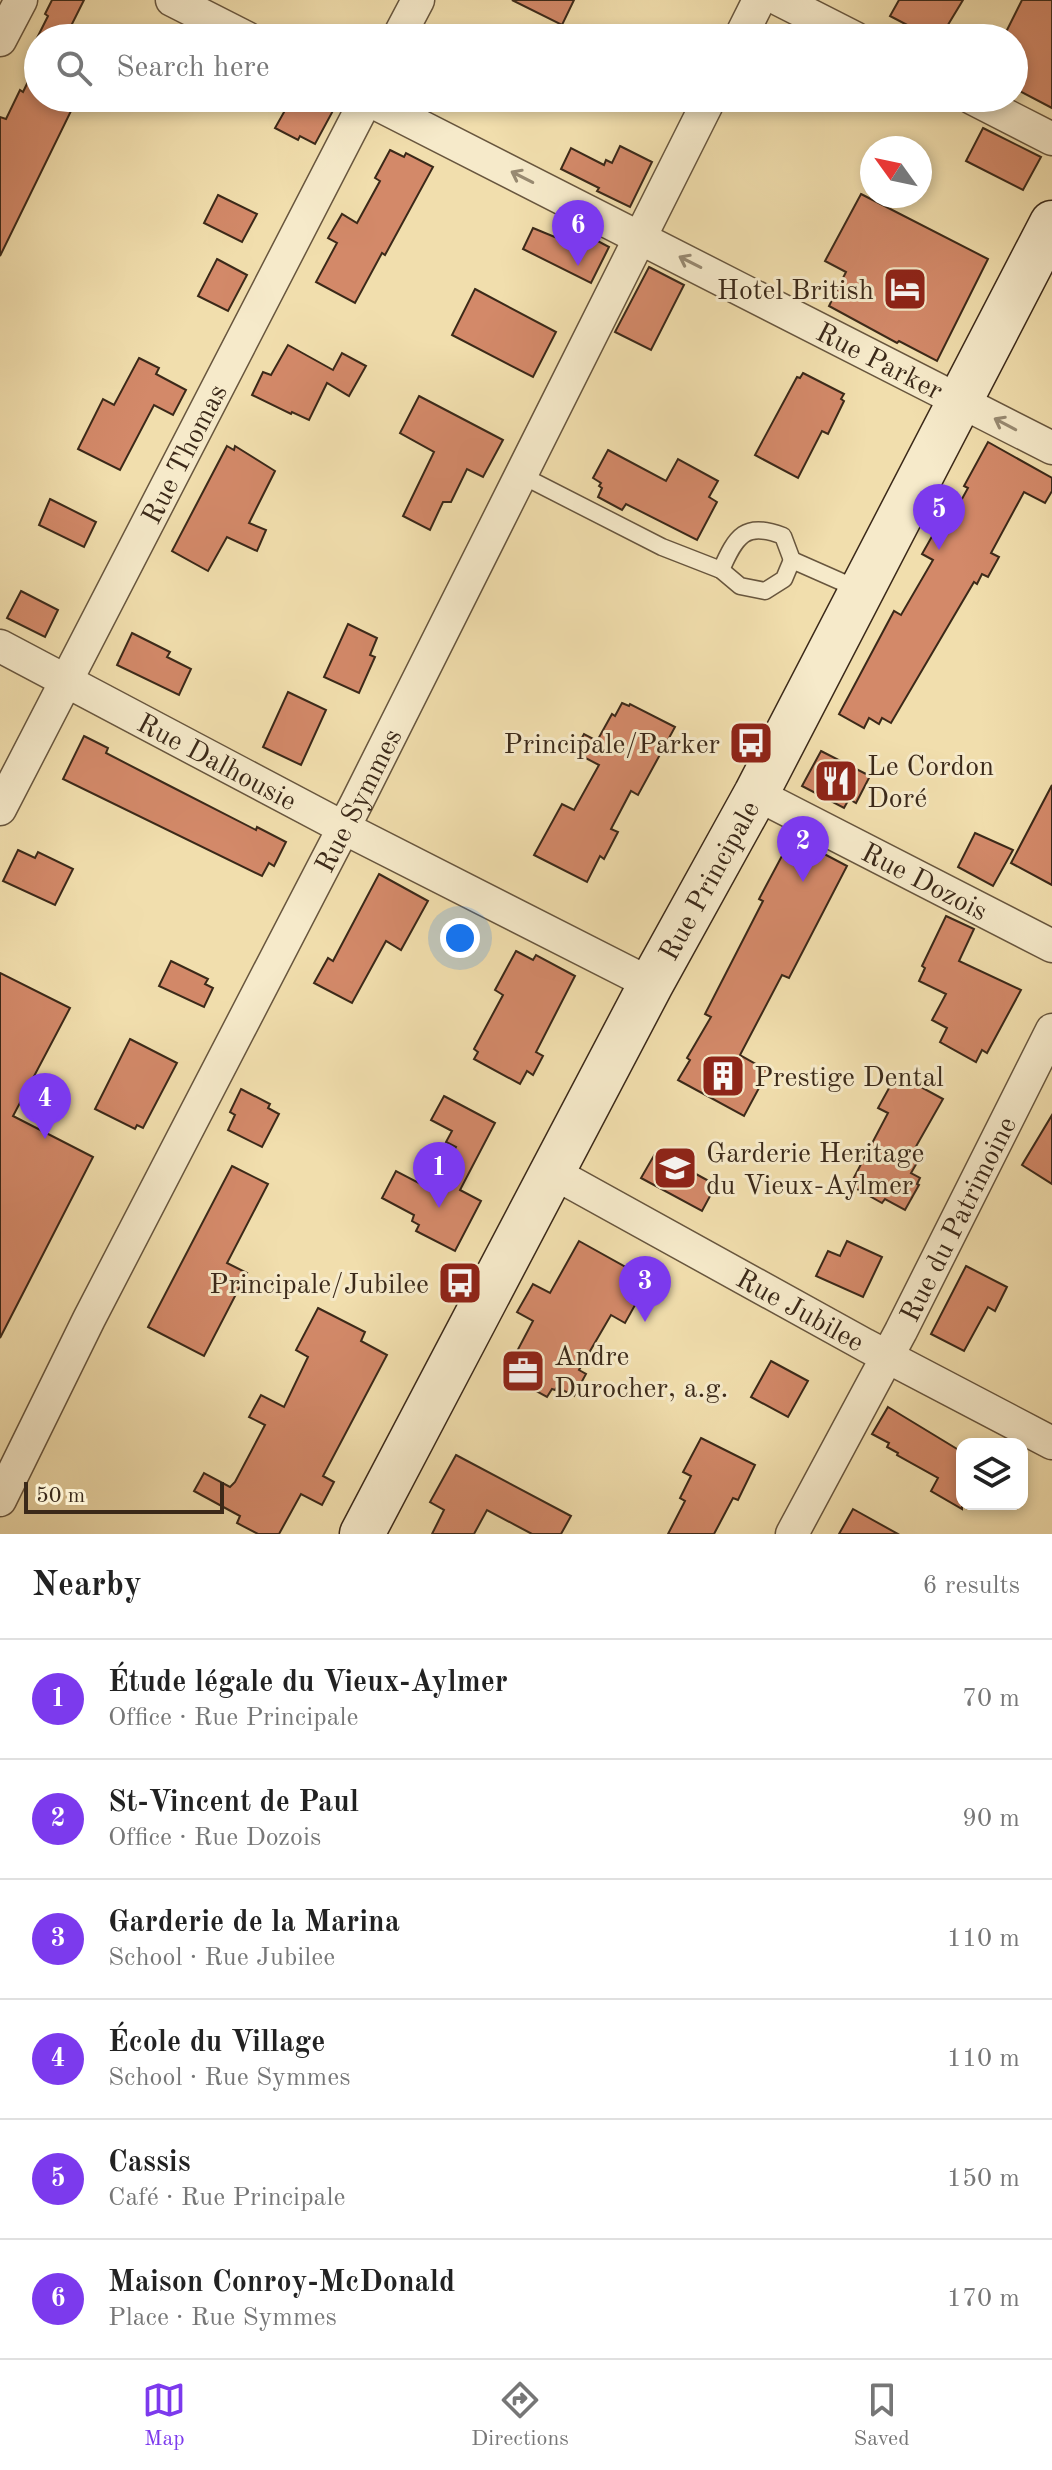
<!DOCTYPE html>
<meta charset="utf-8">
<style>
body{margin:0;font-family:"Old Standard TT",serif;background:#f6f6f6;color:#222}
.controls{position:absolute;right:24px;bottom:24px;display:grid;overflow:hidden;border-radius:16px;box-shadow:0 4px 12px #0003}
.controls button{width:72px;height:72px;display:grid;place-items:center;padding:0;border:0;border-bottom:2px solid #e0e0e0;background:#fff;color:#222;font:40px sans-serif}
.compass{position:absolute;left:860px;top:136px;width:72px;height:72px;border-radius:50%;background:#fff;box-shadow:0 4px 12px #0003;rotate:303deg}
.scale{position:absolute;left:24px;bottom:20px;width:200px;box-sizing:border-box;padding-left:8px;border:4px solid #3b2919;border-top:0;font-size:22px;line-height:28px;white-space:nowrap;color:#3b2919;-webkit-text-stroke:6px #f6eaca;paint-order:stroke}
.you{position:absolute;left:460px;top:938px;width:28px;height:28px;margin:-20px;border:6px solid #fff;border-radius:50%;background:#1a73e8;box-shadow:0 0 0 12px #1a73e833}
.badge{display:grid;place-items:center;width:52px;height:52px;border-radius:50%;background:#7c3aed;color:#fff;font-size:26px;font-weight:700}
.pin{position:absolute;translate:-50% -66px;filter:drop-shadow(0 2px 4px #0008)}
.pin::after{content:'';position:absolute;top:42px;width:28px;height:24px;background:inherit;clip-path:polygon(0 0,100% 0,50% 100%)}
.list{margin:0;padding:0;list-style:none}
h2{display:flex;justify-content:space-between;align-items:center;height:104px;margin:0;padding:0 32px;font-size:34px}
h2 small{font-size:26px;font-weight:400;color:#767676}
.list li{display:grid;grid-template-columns:52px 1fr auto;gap:24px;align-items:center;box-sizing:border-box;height:120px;padding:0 32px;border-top:2px solid #e0e0e0}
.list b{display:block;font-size:30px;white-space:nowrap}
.list p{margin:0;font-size:26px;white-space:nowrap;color:#767676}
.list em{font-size:26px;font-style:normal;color:#767676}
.icon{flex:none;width:44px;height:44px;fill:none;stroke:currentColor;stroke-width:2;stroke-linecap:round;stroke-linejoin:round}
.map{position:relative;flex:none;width:1052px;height:1534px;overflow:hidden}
.search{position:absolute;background:#fff;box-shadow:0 4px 12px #0003;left:24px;right:24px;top:24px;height:88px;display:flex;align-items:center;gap:20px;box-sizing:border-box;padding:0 28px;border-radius:44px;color:#767676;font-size:30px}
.sheet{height:824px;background:#fff}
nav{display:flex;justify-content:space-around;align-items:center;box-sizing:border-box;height:112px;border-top:2px solid #e0e0e0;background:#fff;font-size:22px;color:#767676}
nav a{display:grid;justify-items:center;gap:4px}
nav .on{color:#7c3aed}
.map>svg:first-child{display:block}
.building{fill:#d38969;stroke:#3b2919;stroke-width:2}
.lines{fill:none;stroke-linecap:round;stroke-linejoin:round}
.lane-casing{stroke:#68563e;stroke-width:19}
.street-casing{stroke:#68563e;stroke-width:35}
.secondary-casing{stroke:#3b2919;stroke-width:47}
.lane{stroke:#f6eaca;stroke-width:16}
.street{stroke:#f6eaca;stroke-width:32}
.secondary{stroke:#f6eaca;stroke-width:44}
.oneway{stroke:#988a72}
.labels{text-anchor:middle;stroke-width:6;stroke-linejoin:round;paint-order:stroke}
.poi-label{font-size:28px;fill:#3b2919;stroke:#f6eaca;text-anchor:start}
.street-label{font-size:28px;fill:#3b2919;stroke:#f6eaca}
</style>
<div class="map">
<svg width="1052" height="1534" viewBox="0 0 1052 1534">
<rect width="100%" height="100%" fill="#f1dead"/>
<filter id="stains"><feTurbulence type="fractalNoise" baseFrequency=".0025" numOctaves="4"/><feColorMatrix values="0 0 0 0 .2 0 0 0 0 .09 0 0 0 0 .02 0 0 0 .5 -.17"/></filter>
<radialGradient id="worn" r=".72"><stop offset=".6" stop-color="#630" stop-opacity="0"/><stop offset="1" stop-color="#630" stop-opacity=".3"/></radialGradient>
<g class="building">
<polygon points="52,0 84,0 65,38 37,38 48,16 45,14"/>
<polygon points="512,0 574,0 562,25"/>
<polygon points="899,0 963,0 940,38 932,38 890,16"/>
<polygon points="1022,0 1052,0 1052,108 1014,88 1014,38 1003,38"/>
<polygon points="38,61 38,98 50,98 72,109 0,256 0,117 6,119 20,90 23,92"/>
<polygon points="292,98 319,98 335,107 315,144 300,136 298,140 275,128"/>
<polygon points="983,128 1041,157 1023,190 966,161"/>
<polygon points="620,146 652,162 630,207 597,191 599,188 561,169 571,148 604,165 606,160 612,163"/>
<polygon points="390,150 404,157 406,153 433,167 385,255 382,253 355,303 316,282 337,243 328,238 342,214 357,223 380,181 375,178"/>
<polygon points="861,194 988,259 937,361 899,341 897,343 829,306 846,272 825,261"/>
<polygon points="218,195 257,214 242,242 204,223"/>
<polygon points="533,228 574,245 581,232 609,247 591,283 523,249"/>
<polygon points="217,259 247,275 228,311 198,296"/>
<polygon points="649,267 684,285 651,350 615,332"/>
<polygon points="475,289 556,332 533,377 452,335"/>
<polygon points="288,345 333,370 342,353 366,366 349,396 327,383 309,420 292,412 291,414 252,395 263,372 271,375"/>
<polygon points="139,358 159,368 156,374 186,390 173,415 154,405 120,470 78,449 103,399 114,405"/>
<polygon points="803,373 844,394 841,399 844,401 828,434 822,431 798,478 755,455 797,377 800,378"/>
<polygon points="419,396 503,440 483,477 467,469 451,502 443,502 430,530 403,516 434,452 400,433"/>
<polygon points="988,442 1052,478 1052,491 1045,503 1024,492 991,553 999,557 988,577 982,574 977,584 974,582 891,723 882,718 879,724 869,718 864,728 839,714 894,611 901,615 933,560 922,554 939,524 946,528 968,488 964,486"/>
<polygon points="227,446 234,450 235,446 275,471 249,523 266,530 257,551 227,537 208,571 172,551"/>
<polygon points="608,450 666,481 678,459 718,481 709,497 717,502 697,540 626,504 622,510 598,497 602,488 599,486 601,483 593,478"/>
<polygon points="50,499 96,522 84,547 39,525"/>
<polygon points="21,591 58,610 45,637 7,618"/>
<polygon points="348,624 377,638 370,655 375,657 359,693 324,677"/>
<polygon points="132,633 170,652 167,657 191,669 179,695 117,665"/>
<polygon points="288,692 326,710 301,765 263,747"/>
<polygon points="622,703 629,706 630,704 675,727 638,795 631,791 611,829 618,832 604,859 600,856 587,882 534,855 562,804 574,810 599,765 574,752 584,734 597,741 612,714 615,716"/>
<polygon points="84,736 108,748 106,753 168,785 256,830 257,827 286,842 274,866 269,863 262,876 63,779"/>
<polygon points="821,751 870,776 856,803 849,799 844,808 802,786"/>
<polygon points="1052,785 1052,885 1011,863"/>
<polygon points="975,833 1013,850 993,886 958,867"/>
<polygon points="792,837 847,866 789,978 782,975 740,1055 768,1071 744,1116 678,1080 690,1060 687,1058 711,1017 705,1014 763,901 759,899"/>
<polygon points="18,850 35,858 38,852 73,869 55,905 3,881"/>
<polygon points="379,874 428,901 401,950 386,941 352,1003 314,983 328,958 333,961"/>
<polygon points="946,916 974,929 959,961 1021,990 987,1053 982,1050 976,1062 940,1042 947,1028 932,1020 946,994 919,981 925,968 922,966"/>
<polygon points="516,951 533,960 536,955 575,976 536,1052 543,1056 533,1075 527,1071 520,1084 474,1059 478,1052 474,1049 503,995 495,990"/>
<polygon points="171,961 208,979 205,984 213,988 204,1007 159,986"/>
<polygon points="0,973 70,1008 13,1116 93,1157 0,1338"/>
<polygon points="130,1039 177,1063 143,1128 137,1125 135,1129 95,1109"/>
<polygon points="894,1079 907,1086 910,1081 943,1099 910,1157 918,1161 911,1173 920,1178 917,1184 919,1185 905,1210 885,1199 882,1203 850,1185 888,1113 878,1108"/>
<polygon points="241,1089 270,1104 268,1108 279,1114 262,1147 228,1130 235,1115 230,1112"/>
<polygon points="444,1096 495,1123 460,1190 481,1201 455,1251 416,1231 419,1225 412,1221 414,1215 382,1198 396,1171 434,1191 456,1147 446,1142 452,1131 431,1120"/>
<polygon points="1052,1115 1052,1184 1022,1165"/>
<polygon points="656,1152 716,1185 702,1211 641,1178"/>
<polygon points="232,1166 268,1184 227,1263 247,1273 204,1356 148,1327"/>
<polygon points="579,1241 649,1280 625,1323 611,1315 579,1370 586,1374 574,1396 557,1387 555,1390 552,1389 547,1397 505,1374 533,1321 517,1312 533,1284 550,1293"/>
<polygon points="847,1241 882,1257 863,1297 816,1276 828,1251 840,1256"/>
<polygon points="966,1266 1007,1287 995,1311 988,1307 964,1351 931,1334"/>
<polygon points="318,1308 365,1332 361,1341 387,1355 323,1476 334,1482 322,1505 301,1494 279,1534 258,1534 237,1523 240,1516 194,1491 204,1473 230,1487 235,1482 265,1425 249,1417 261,1395 284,1407 308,1357 296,1350"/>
<polygon points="771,1361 808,1381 788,1417 751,1397"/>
<polygon points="888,1407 962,1452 962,1509 931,1491 938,1478 897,1455 898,1453 887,1447 889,1443 872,1434"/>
<polygon points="701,1438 755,1465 738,1500 733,1498 714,1534 668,1534 685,1501 680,1498 691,1476 683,1472"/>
<polygon points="456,1455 571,1516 561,1534 532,1534 487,1510 474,1534 432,1534 444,1510 430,1502"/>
<polygon points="853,1509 898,1534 839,1534"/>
</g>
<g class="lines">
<g class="lane-casing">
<g id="lane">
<polyline points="521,475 662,547 721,570 740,586 765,591 784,579 792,560 860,590"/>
<path d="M721 570C736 536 745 521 783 536L792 560"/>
</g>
</g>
<g class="street-casing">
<g id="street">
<polyline points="172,0 247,38"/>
<polyline points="780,0 855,38"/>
<polyline points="398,38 418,0"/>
<polyline points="740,38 759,0"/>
<polyline points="0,40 21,0"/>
<path id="s1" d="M365 98 1052 448"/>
<polyline points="972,98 1052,139"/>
<path id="s2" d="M0 646 344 828 651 984"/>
<path id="s3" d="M756 794 1052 946"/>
<path id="s4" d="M0 809 367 98"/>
<path id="s5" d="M552 1172 865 1345 1052 1443"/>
<path id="s6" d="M0 1500 89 1319 357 802 710 98"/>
<path id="s7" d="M792 1534 901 1331 1052 1030"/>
</g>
</g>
<g class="secondary-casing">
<g id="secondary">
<path id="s8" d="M362 1534 651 984 756 794 1052 223"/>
</g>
</g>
<use href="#lane" class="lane"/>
<use href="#street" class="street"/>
<use href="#secondary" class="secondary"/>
</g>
<defs><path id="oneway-shaft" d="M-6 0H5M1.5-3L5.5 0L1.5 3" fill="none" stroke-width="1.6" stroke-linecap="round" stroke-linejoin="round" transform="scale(2)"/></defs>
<g class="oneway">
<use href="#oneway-shaft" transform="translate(522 177) rotate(-153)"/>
<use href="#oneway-shaft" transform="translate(690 262) rotate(-153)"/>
<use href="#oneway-shaft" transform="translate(1005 424) rotate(-152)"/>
</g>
<defs>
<g id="hotel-square" transform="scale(2.3)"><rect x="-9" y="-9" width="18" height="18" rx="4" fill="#8f2418" stroke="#f6eaca"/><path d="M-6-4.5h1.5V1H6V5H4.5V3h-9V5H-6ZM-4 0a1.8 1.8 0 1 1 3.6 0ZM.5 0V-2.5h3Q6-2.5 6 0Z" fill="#fff"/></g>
<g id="bus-square" transform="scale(2.3)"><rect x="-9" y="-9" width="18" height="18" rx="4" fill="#8f2418" stroke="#f6eaca"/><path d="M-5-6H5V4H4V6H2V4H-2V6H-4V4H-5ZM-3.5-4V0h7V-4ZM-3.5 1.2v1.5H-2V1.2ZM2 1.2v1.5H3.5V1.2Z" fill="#fff"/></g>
<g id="restaurant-square" transform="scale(2.3)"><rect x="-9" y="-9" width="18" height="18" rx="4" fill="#8f2418" stroke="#f6eaca"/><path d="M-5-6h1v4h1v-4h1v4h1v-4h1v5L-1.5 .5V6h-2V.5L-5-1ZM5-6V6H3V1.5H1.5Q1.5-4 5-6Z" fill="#fff"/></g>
<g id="building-square" transform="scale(2.3)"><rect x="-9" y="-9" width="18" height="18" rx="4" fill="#8f2418" stroke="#f6eaca"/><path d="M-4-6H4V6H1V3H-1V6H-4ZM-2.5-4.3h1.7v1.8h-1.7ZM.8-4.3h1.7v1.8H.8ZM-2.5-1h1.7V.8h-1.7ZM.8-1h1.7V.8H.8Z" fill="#fff"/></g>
<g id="school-square" transform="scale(2.3)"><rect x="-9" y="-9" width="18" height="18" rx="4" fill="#8f2418" stroke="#f6eaca"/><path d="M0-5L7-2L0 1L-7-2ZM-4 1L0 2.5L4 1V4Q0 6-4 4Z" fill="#fff"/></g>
<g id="office-square" transform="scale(2.3)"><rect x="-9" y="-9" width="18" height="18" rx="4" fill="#8f2418" stroke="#f6eaca"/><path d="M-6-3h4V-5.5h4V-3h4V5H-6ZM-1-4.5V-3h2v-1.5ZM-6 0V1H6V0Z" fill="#fff"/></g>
</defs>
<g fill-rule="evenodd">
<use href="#hotel-square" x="905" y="289"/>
<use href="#bus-square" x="751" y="743"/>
<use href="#restaurant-square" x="836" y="781"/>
<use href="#building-square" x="723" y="1076"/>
<use href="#school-square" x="675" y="1168"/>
<use href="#bus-square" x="460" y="1283"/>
<use href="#office-square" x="523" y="1371"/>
</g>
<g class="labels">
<g class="poi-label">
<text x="874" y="299" text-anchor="end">Hotel British</text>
<text x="720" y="753" text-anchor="end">Principale/Parker</text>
<text x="867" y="775">Le Cordon<tspan x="867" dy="32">Doré</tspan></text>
<text x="754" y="1086">Prestige Dental</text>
<text x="706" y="1162">Garderie Heritage<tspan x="706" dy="32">du Vieux-Aylmer</tspan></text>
<text x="429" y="1293" text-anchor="end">Principale/Jubilee</text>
<text x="554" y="1365">Andre<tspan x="554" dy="32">Durocher, a.g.</tspan></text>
</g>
<g class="street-label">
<text dy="10" stroke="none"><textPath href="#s1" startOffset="578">Rue Parker</textPath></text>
<text dy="10" stroke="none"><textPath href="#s4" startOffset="400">Rue Thomas</textPath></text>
<text dy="10" stroke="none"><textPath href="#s2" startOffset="246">Rue Dalhousie</textPath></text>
<text dy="10" stroke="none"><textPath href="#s6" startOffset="786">Rue Symmes</textPath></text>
<text dy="10" stroke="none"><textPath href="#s8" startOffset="740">Rue Principale</textPath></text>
<text dy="10" stroke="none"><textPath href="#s3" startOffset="190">Rue Dozois</textPath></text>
<text dy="10" stroke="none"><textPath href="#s7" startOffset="356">Rue du Patrimoine</textPath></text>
<text dy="10" stroke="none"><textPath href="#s5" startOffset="284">Rue Jubilee</textPath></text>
</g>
</g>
<rect width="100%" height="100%" filter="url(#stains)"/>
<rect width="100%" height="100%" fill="url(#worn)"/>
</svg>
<div class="controls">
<button><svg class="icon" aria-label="layers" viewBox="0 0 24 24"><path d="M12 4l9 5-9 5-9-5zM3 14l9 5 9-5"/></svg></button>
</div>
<svg class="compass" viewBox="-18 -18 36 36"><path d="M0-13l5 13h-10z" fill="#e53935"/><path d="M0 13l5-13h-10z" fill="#767676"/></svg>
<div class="scale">50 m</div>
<div class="you"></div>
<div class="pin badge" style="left:439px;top:1208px">1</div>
<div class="pin badge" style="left:803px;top:882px">2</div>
<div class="pin badge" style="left:645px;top:1322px">3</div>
<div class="pin badge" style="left:45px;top:1139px">4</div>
<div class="pin badge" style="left:939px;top:550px">5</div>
<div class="pin badge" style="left:578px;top:266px">6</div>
<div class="search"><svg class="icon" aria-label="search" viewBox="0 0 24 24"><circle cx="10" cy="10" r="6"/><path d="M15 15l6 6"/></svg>Search here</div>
</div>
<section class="sheet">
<h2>Nearby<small>6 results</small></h2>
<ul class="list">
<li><span class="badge">1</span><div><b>Étude légale du Vieux-Aylmer</b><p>Office · Rue Principale</p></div><em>70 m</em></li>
<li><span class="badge">2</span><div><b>St-Vincent de Paul</b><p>Office · Rue Dozois</p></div><em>90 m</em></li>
<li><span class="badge">3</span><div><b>Garderie de la Marina</b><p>School · Rue Jubilee</p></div><em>110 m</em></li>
<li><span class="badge">4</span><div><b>École du Village</b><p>School · Rue Symmes</p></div><em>110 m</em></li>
<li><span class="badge">5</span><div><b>Cassis</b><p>Café · Rue Principale</p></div><em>150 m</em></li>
<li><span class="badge">6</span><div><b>Maison Conroy-McDonald</b><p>Place · Rue Symmes</p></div><em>170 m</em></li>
</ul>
</section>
<nav>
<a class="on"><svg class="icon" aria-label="map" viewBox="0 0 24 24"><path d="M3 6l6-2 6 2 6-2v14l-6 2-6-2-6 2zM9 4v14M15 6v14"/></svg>Map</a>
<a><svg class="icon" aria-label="directions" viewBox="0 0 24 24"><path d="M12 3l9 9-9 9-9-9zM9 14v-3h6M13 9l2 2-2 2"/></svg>Directions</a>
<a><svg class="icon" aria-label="saved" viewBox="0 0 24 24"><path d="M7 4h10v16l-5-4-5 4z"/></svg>Saved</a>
</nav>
